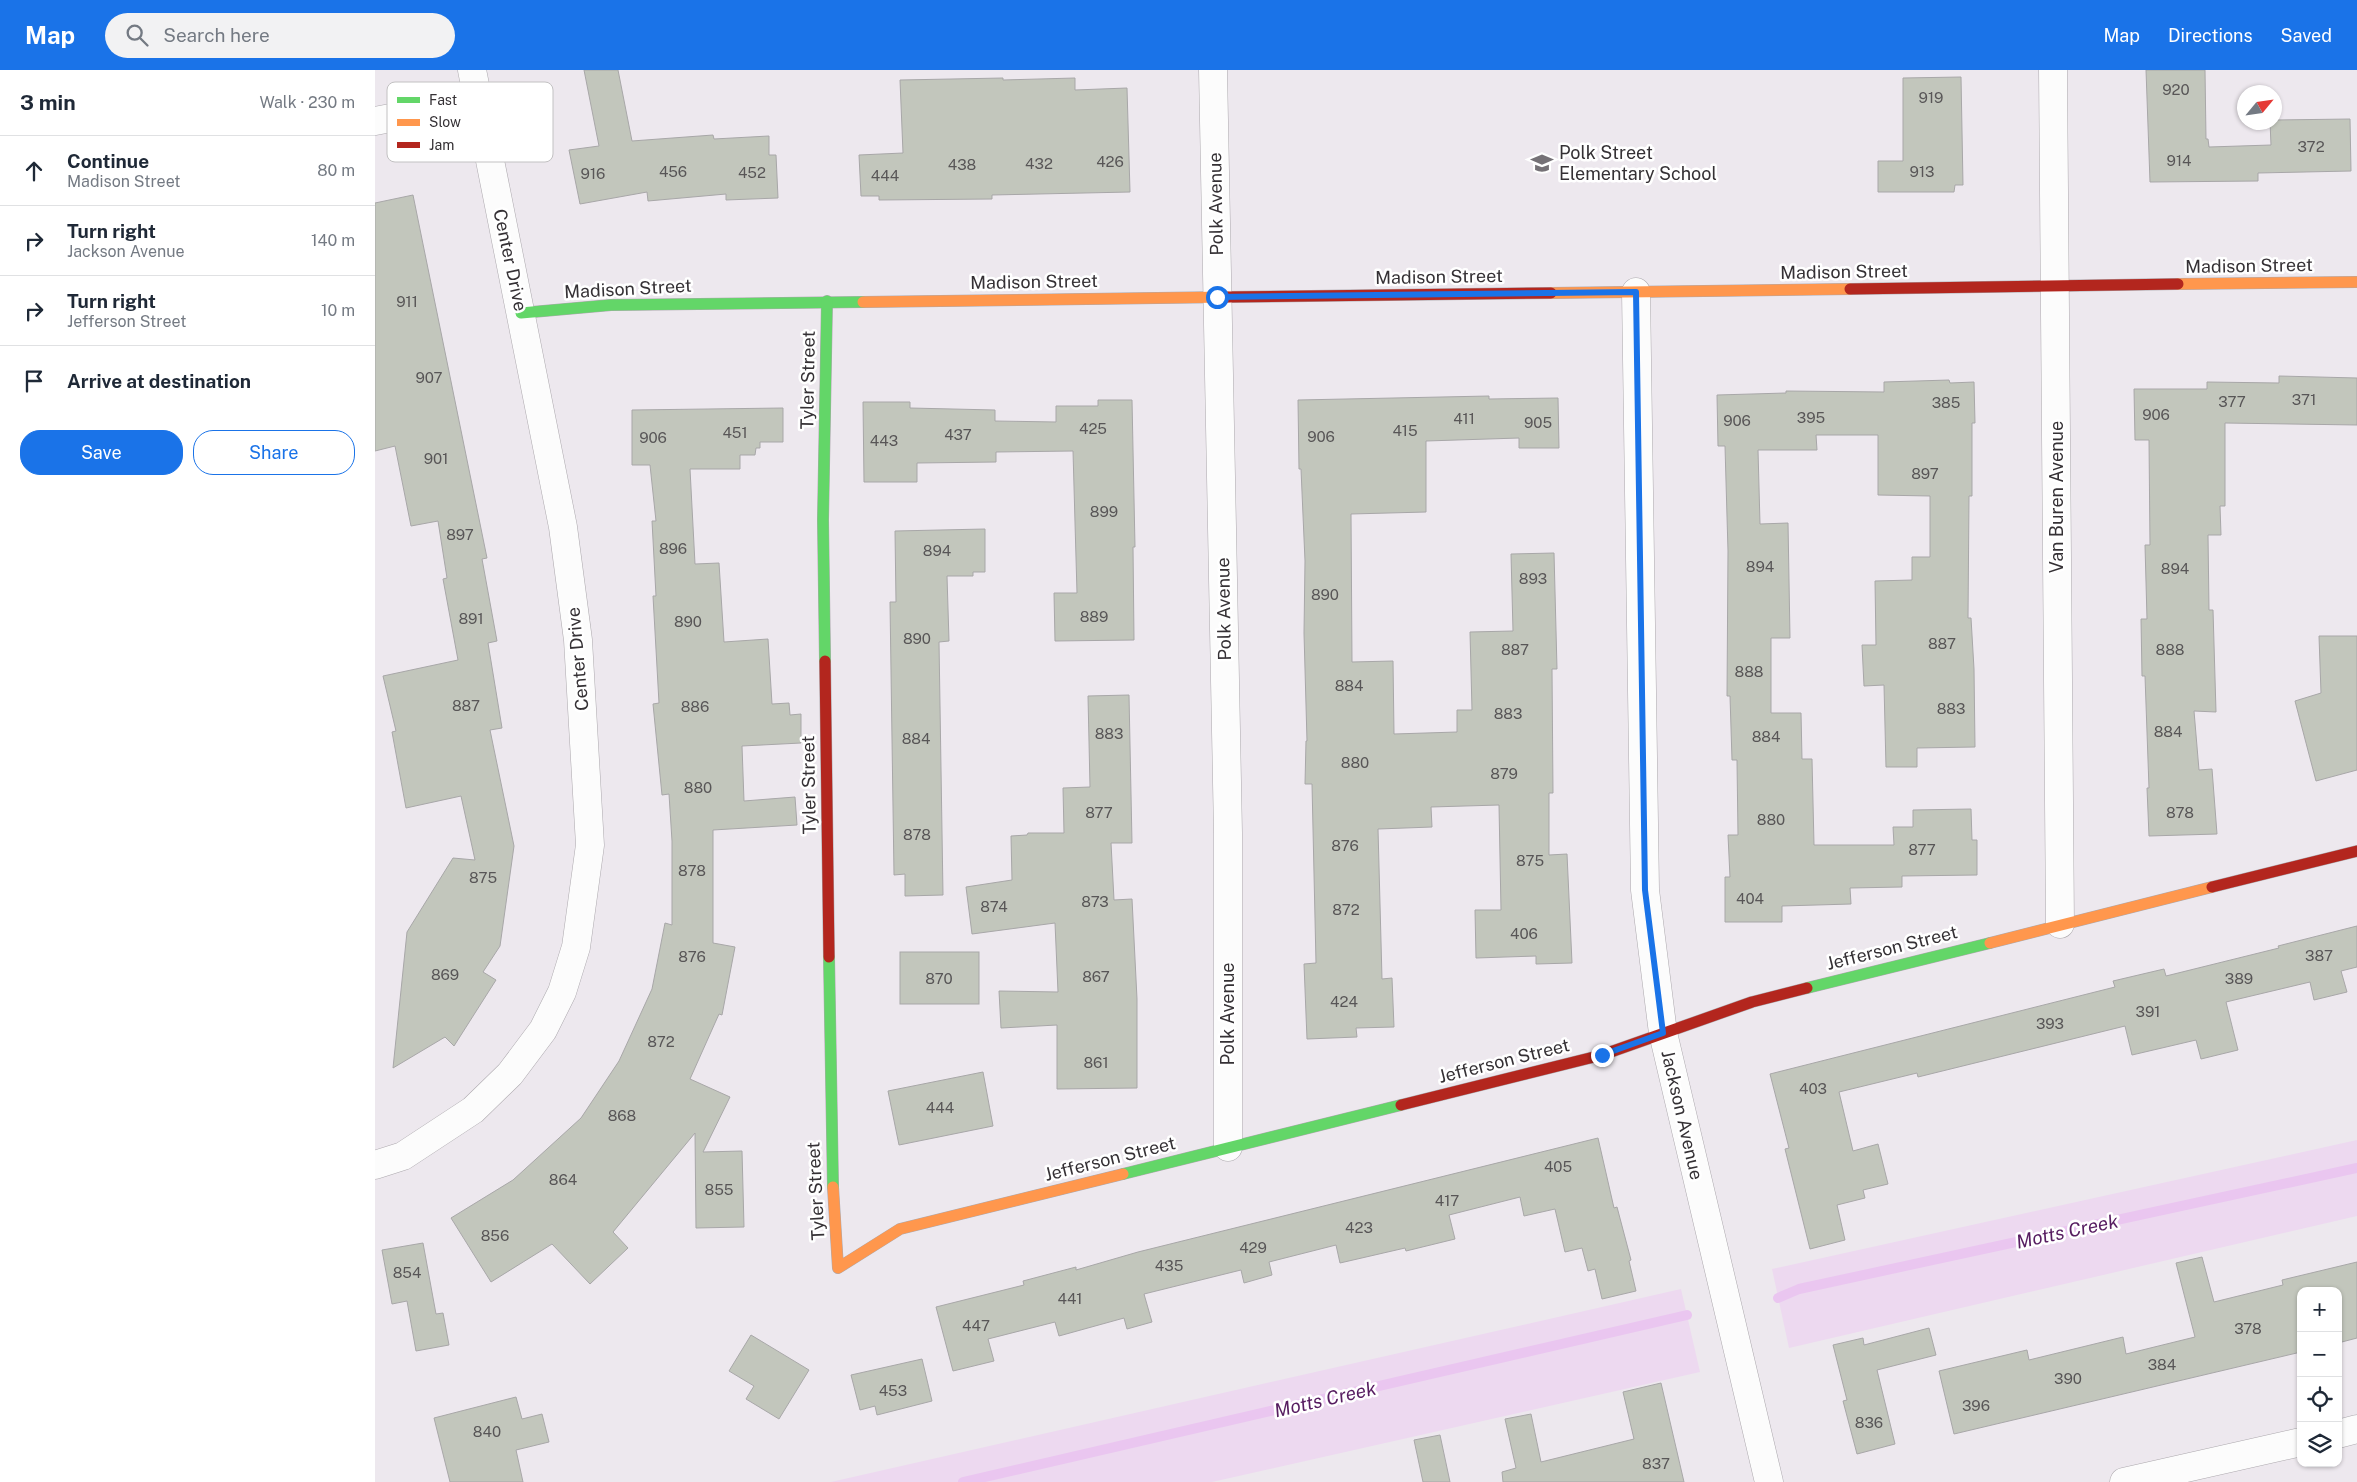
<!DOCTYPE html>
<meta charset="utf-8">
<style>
body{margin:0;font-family:"Public Sans",sans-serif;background:#f2f2f3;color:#1f2937}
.controls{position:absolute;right:15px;bottom:15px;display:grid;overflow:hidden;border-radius:10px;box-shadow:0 1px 4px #0004}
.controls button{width:45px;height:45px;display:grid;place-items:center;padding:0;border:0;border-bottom:1px solid #e0e1e3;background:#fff;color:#1f2937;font:25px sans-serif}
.compass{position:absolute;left:1862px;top:15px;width:45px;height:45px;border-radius:50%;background:#fff;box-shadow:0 1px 4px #0004;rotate:61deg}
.stop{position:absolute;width:15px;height:15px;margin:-11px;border:4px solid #1a73e8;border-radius:50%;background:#fff}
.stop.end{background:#1a73e8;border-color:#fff;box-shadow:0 1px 5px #0008}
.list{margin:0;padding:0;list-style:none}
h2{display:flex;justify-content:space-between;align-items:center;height:65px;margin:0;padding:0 20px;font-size:21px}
h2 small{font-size:16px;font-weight:400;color:#747a83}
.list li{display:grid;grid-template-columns:32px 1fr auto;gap:15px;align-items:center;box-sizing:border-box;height:70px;padding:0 20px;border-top:1px solid #e0e1e3}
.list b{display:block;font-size:19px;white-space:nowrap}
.list p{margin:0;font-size:16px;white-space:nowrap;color:#747a83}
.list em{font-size:16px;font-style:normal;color:#747a83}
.actions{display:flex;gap:10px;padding:15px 20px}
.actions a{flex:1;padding:11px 0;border:1px solid #1a73e8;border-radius:20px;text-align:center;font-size:18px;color:#1a73e8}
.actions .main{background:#1a73e8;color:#fff}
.icon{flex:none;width:28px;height:28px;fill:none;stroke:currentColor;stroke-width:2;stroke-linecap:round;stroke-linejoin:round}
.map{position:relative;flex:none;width:1982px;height:1412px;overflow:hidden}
header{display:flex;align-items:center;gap:30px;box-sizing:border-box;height:70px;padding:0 25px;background:#1a73e8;color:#fff}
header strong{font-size:24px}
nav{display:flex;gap:28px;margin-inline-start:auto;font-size:18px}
.search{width:350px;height:45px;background:#f2f2f3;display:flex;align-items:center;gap:12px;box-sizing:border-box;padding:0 18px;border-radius:28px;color:#747a83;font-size:19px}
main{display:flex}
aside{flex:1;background:#fff}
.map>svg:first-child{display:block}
.grass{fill:#edd9f0}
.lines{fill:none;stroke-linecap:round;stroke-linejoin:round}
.stream{stroke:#eac6f0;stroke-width:10}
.building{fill:#c2c6bc;stroke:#a8a7a8}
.street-casing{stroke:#aca8ad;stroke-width:29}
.fast-casing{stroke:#aca8ad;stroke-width:12}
.slow-casing{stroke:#aca8ad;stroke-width:12}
.jam-casing{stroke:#aca8ad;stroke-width:12}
.street{stroke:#fcfcfc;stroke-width:28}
.fast{stroke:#63d668;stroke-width:11}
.slow{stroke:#ff974d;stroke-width:11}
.jam{stroke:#b3261e;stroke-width:11}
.route{stroke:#1a73e8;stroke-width:6}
.labels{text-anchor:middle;stroke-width:5;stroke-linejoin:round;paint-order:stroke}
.number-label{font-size:15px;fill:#585657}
.poi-label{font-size:18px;fill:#353135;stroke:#fff;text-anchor:start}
.street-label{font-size:18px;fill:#353135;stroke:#fff}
.water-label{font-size:19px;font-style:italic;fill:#571d61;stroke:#fff}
.key{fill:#fff;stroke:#c2c1c2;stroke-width:1}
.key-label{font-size:14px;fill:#353135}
</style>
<header>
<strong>Map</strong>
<div class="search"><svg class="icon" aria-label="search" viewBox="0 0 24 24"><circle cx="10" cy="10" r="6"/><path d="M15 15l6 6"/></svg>Search here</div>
<nav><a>Map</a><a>Directions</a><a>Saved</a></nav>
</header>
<main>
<aside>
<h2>3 min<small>Walk · 230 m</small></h2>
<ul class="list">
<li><svg class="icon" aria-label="ahead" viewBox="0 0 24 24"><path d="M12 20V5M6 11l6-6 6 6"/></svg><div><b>Continue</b><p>Madison Street</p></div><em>80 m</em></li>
<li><svg class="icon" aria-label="right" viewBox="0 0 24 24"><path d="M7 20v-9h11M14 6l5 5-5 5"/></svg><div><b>Turn right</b><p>Jackson Avenue</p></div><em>140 m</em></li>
<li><svg class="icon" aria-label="right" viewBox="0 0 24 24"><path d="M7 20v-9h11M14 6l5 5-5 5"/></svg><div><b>Turn right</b><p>Jefferson Street</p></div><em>10 m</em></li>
<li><svg class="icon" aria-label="arrive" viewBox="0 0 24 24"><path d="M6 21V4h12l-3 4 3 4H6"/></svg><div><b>Arrive at destination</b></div></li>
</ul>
<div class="actions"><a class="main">Save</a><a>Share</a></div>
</aside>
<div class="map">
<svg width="1982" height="1412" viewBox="0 0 1982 1412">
<rect width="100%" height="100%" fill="#ede8ee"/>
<g class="grass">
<polygon points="1982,1070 1982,1146 1414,1278 1397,1199"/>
<polygon points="1306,1219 1325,1302 837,1412 456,1412"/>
</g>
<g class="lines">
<g class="stream">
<polyline points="1403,1228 1424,1219 1982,1098"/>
<polyline points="588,1412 1312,1245"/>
</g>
</g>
<g class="building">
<polygon points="209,0 243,0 257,71 338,65 339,69 394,66 394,85 401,85 403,128 351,130 351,124 273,131 272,122 205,134 194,80 224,76"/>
<polygon points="1771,0 1830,0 1831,69 1833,69 1834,77 1896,75 1895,52 1900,52 1900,50 1975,49 1976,101 1883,103 1883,111 1775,112"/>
<polygon points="1586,7 1588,115 1580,115 1579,122 1503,122 1503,91 1528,91 1528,8"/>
<polygon points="628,8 628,10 700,8 700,20 752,18 755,122 617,125 617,129 504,130 504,126 486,126 484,85 528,83 525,10"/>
<polygon points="38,125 112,488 107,489 122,571 113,573 127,658 115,660 139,776 125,876 108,902 121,910 79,976 70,967 18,998 32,862 78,788 100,790 86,726 31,738 17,662 21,661 8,606 83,590 68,509 72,508 63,451 36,456 20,376 0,381 0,133"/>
<polygon points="1904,306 1982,308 1982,355 1850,353 1850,436 1845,436 1846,465 1833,465 1834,540 1838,540 1841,642 1819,641 1824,700 1837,699 1842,764 1774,766 1772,718 1774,718 1770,606 1767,606 1766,549 1772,549 1770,475 1775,475 1774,370 1760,370 1759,319 1832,319 1832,312 1904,313"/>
<polygon points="1574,310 1575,313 1599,312 1600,353 1597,353 1597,426 1594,426 1593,548 1596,548 1599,599 1600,677 1542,678 1542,697 1511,697 1509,615 1489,616 1487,575 1501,575 1500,511 1537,510 1537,487 1555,487 1555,426 1503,425 1503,365 1441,365 1442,380 1383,380 1385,454 1413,453 1415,568 1396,568 1396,643 1426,643 1427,689 1437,689 1439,775 1519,775 1518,757 1538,757 1538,740 1596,739 1597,770 1602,770 1602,805 1527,806 1527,817 1475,818 1476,834 1407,836 1407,852 1350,852 1350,807 1355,807 1353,765 1363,765 1362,690 1357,690 1355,626 1352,626 1353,481 1350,376 1343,376 1342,325 1411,323 1411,321 1509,322 1509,312"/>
<polygon points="1114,326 1114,329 1183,328 1184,378 1144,378 1144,368 1051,371 1051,442 976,444 977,592 1018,591 1019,664 1082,662 1082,640 1097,640 1095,562 1138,561 1136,484 1179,483 1182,599 1177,599 1178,723 1174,723 1174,785 1192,784 1197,893 1161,894 1161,886 1101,888 1100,840 1126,840 1124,735 1056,737 1057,757 1003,759 1007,909 1017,908 1019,957 981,958 982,967 932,969 929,894 941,893 937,714 930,714 931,671 932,671 929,563 930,491 926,399 924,399 923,330"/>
<polygon points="723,330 757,330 760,477 758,477 759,570 680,571 679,523 702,523 698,381 621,382 621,392 542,393 542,412 489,412 488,332 535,332 535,338 620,340 620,351 681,352 681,336 723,336"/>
<polygon points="408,338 408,372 385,372 385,378 381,378 380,385 365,385 365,399 315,399 320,494 344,493 349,572 393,569 397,634 414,633 415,645 426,644 426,673 367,676 369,731 420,727 422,755 338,760 338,873 360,877 347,945 344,944 315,1009 355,1027 328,1082 367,1081 369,1157 321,1158 320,1063 238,1162 253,1178 215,1214 177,1174 116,1212 76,1148 138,1110 206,1048 244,991 277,919 290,853 297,855 297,771 294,724 287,725 278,634 284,633 278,526 281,526 277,451 281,451 275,395 257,395 257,340"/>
<polygon points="610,459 610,502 598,502 598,506 572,506 574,571 564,572 568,825 530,826 530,804 519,805 515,532 521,532 520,461"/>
<polygon points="1944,566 1982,566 1982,700 1941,711 1920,631 1946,623"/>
<polygon points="754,625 757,773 736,773 739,830 757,829 762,929 762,1018 682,1019 682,955 626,958 624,921 683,922 680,853 597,864 591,817 637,810 636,766 652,765 653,763 689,763 688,718 715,717 713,626"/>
<polygon points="1982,856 1982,897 1966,901 1972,922 1939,930 1935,912 1851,932 1863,980 1826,989 1821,970 1757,985 1750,956 1543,1007 1542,1003 1464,1022 1478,1081 1503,1074 1513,1114 1488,1120 1490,1128 1462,1135 1470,1170 1435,1179 1410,1079 1414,1078 1395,1004 1740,917 1738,911 1789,899 1791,906 1904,878 1903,876"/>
<rect x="525" y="882" width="79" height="52"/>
<polygon points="608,1002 618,1056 524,1075 513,1021"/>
<polygon points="1223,1068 1239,1138 1242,1137 1256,1190 1254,1191 1261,1221 1227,1229 1220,1199 1213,1201 1207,1178 1190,1182 1180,1139 1149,1146 1145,1127 1074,1145 1080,1169 1031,1181 1030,1178 965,1193 961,1175 894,1192 897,1205 869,1213 866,1200 769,1224 777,1252 752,1259 749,1248 684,1266 680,1252 613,1269 619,1291 578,1301 561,1237 649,1215 648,1211 701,1197 701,1200 763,1182"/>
<polygon points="48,1173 61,1244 68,1243 74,1275 41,1281 32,1231 17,1234 7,1180"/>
<polygon points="1827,1187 1839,1232 1908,1215 1907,1210 1982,1192 1982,1268 1963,1273 1963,1221 1926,1221 1926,1282 1579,1364 1564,1301 1652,1280 1654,1290 1748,1267 1751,1284 1820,1267 1801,1193"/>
<polygon points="1554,1258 1561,1285 1502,1300 1520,1374 1482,1384 1468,1331 1472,1330 1458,1275 1488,1268 1489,1275"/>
<polygon points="376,1265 434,1300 404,1349 371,1329 379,1316 354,1301"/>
<polygon points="547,1289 557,1331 502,1345 500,1336 485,1340 476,1305"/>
<polygon points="1286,1313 1309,1412 1128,1412 1127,1402 1141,1398 1130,1349 1156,1344 1166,1392 1259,1369 1248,1322"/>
<polygon points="141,1327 147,1349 167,1344 174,1372 141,1380 148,1412 75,1412 59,1348"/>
<polygon points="1065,1365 1075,1412 1048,1412 1039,1370"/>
</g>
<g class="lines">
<g class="street-casing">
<g id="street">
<polyline points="838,0 853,763 853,1077"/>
<polyline points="1678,0 1685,854"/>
<polyline points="0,51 103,31"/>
<polyline points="1261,222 1270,820 1288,963 1394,1412"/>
<polyline points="0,1095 28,1086 98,1040 135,1004 168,960 187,922 201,877 215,775 203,570 188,457 97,0"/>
<polyline points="1963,1364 1982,1359"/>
<polyline points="1749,1412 1926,1372"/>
</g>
</g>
<g class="fast-casing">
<g id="fast">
<polyline points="146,243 236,235 488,232"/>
<polyline points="450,591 448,450 452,231"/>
<polyline points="454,887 458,1117"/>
<polyline points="1432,918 1615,873"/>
<polyline points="748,1104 1026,1035"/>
</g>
</g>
<g class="slow-casing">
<g id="slow">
<polyline points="1803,214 1982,212"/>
<polyline points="1176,223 1475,219"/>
<polyline points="488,232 853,227"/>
<polyline points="1615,873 1837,817"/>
<polyline points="458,1117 463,1198 525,1159 748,1104"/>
</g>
</g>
<g class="jam-casing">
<g id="jam">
<polyline points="1475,219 1803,214"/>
<polyline points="853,227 1176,223"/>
<polyline points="450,591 454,887"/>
<polyline points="1837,817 1982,781"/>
<polyline points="1026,1035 1227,985 1377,932 1432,918"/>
</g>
</g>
<use href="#street" class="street"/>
<use href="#fast" class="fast"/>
<use href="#slow" class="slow"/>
<use href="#jam" class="jam"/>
</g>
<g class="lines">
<polyline class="route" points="842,227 1261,222 1270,820 1288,963 1227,985"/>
</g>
<defs>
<g id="school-bare" transform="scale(1.725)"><path d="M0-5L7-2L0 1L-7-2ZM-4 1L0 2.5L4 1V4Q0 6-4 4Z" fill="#757176" stroke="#fff" stroke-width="2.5" paint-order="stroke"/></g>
</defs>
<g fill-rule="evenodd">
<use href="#school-bare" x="1167" y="93"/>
</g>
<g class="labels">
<g class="number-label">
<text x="1801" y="25">920</text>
<text x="1556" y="33">919</text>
<text x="1936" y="82">372</text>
<text x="1804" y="96">914</text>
<text x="735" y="97">426</text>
<text x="664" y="99">432</text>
<text x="587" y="100">438</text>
<text x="298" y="107">456</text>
<text x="1547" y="107">913</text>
<text x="377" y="108">452</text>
<text x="218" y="109">916</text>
<text x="510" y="111">444</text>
<text x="32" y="237">911</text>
<text x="54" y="313">907</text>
<text x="1929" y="335">371</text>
<text x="1857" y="337">377</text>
<text x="1571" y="338">385</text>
<text x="1781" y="350">906</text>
<text x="1436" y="353">395</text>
<text x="1089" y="354">411</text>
<text x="1362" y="356">906</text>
<text x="1163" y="358">905</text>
<text x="718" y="364">425</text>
<text x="1030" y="366">415</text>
<text x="360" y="368">451</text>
<text x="583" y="370">437</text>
<text x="946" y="372">906</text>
<text x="278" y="373">906</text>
<text x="509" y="376">443</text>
<text x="61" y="394">901</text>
<text x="1550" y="409">897</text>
<text x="729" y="447">899</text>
<text x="85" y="470">897</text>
<text x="298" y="484">896</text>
<text x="562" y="486">894</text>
<text x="1385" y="502">894</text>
<text x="1800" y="504">894</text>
<text x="1158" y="514">893</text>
<text x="950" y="530">890</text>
<text x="719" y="552">889</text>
<text x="96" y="554">891</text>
<text x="313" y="557">890</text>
<text x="542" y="574">890</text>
<text x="1567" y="579">887</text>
<text x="1140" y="585">887</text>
<text x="1795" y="585">888</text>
<text x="1374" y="607">888</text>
<text x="974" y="621">884</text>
<text x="91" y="641">887</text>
<text x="320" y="642">886</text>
<text x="1576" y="644">883</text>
<text x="1133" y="649">883</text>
<text x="1793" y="667">884</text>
<text x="734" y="669">883</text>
<text x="1391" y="672">884</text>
<text x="541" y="674">884</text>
<text x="980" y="698">880</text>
<text x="1129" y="709">879</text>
<text x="323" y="723">880</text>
<text x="724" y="748">877</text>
<text x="1805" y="748">878</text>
<text x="1396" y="755">880</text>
<text x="542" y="770">878</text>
<text x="970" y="781">876</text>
<text x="1547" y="785">877</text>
<text x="1155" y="796">875</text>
<text x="317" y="806">878</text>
<text x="108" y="813">875</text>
<text x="1375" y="834">404</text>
<text x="720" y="837">873</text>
<text x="619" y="842">874</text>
<text x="971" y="845">872</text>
<text x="1149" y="869">406</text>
<text x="1944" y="891">387</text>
<text x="317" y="892">876</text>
<text x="70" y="910">869</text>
<text x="721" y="912">867</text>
<text x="564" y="914">870</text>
<text x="1864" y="914">389</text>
<text x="969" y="937">424</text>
<text x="1773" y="947">391</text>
<text x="1675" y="959">393</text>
<text x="286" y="977">872</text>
<text x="721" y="998">861</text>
<text x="1438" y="1024">403</text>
<text x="565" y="1043">444</text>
<text x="247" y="1051">868</text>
<text x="1183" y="1102">405</text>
<text x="188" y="1115">864</text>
<text x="344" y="1125">855</text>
<text x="1072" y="1136">417</text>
<text x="984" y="1163">423</text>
<text x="120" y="1171">856</text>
<text x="878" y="1183">429</text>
<text x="794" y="1201">435</text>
<text x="32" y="1208">854</text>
<text x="695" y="1234">441</text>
<text x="601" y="1261">447</text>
<text x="1873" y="1264">378</text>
<text x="1787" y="1300">384</text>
<text x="1693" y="1314">390</text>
<text x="518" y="1326">453</text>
<text x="1601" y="1341">396</text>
<text x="1494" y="1358">836</text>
<text x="112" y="1367">840</text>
<text x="1281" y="1399">837</text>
</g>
<g class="poi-label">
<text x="1184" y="89">Polk Street<tspan x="1184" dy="21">Elementary School</tspan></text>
</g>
<g class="street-label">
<text transform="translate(841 134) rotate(-91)" y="6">Polk Avenue</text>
<text transform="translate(135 190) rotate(78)" y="6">Center Drive</text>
<text transform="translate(1874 196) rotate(-1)" y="6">Madison Street</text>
<text transform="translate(1469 202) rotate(-1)" y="6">Madison Street</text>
<text transform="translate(1064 207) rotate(-1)" y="6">Madison Street</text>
<text transform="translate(659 212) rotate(-1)" y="6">Madison Street</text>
<text transform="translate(253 219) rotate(-3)" y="6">Madison Street</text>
<text transform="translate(433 310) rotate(-89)" y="6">Tyler Street</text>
<text transform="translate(1682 427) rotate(-90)" y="6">Van Buren Avenue</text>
<text transform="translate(849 539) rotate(-91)" y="6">Polk Avenue</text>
<text transform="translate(203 589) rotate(-95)" y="6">Center Drive</text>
<text transform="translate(434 715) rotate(-91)" y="6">Tyler Street</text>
<text transform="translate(1517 878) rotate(-14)" y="6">Jefferson Street</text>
<text transform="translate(853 944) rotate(-90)" y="6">Polk Avenue</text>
<text transform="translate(1129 991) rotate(-14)" y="6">Jefferson Street</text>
<text transform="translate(1307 1045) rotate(77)" y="6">Jackson Avenue</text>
<text transform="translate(735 1089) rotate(-14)" y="6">Jefferson Street</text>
<text transform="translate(441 1121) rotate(-93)" y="6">Tyler Street</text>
</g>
<g class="water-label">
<text transform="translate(1692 1161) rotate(-12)" y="7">Motts Creek</text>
<text transform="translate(950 1329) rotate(-13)" y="7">Motts Creek</text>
</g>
</g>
<rect x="12" y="12" width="166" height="80" rx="8" class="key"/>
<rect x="22" y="27" width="23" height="6" fill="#63d668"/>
<rect x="22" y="49" width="23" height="7" fill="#ff974d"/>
<rect x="22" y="72" width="23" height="6" fill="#b3261e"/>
<g class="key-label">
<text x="54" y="35">Fast</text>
<text x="54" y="57">Slow</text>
<text x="54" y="80">Jam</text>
</g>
</svg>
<div class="controls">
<button>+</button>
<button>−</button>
<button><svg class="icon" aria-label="locate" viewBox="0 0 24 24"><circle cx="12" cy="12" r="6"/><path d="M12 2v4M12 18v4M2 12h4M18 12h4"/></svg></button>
<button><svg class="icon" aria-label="layers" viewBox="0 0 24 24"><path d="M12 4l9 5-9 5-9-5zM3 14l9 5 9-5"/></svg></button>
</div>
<svg class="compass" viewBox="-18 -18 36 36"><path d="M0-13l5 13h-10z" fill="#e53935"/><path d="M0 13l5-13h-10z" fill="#747a83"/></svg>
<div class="stop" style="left:842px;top:227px"></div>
<div class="stop end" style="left:1227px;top:985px"></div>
</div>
</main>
